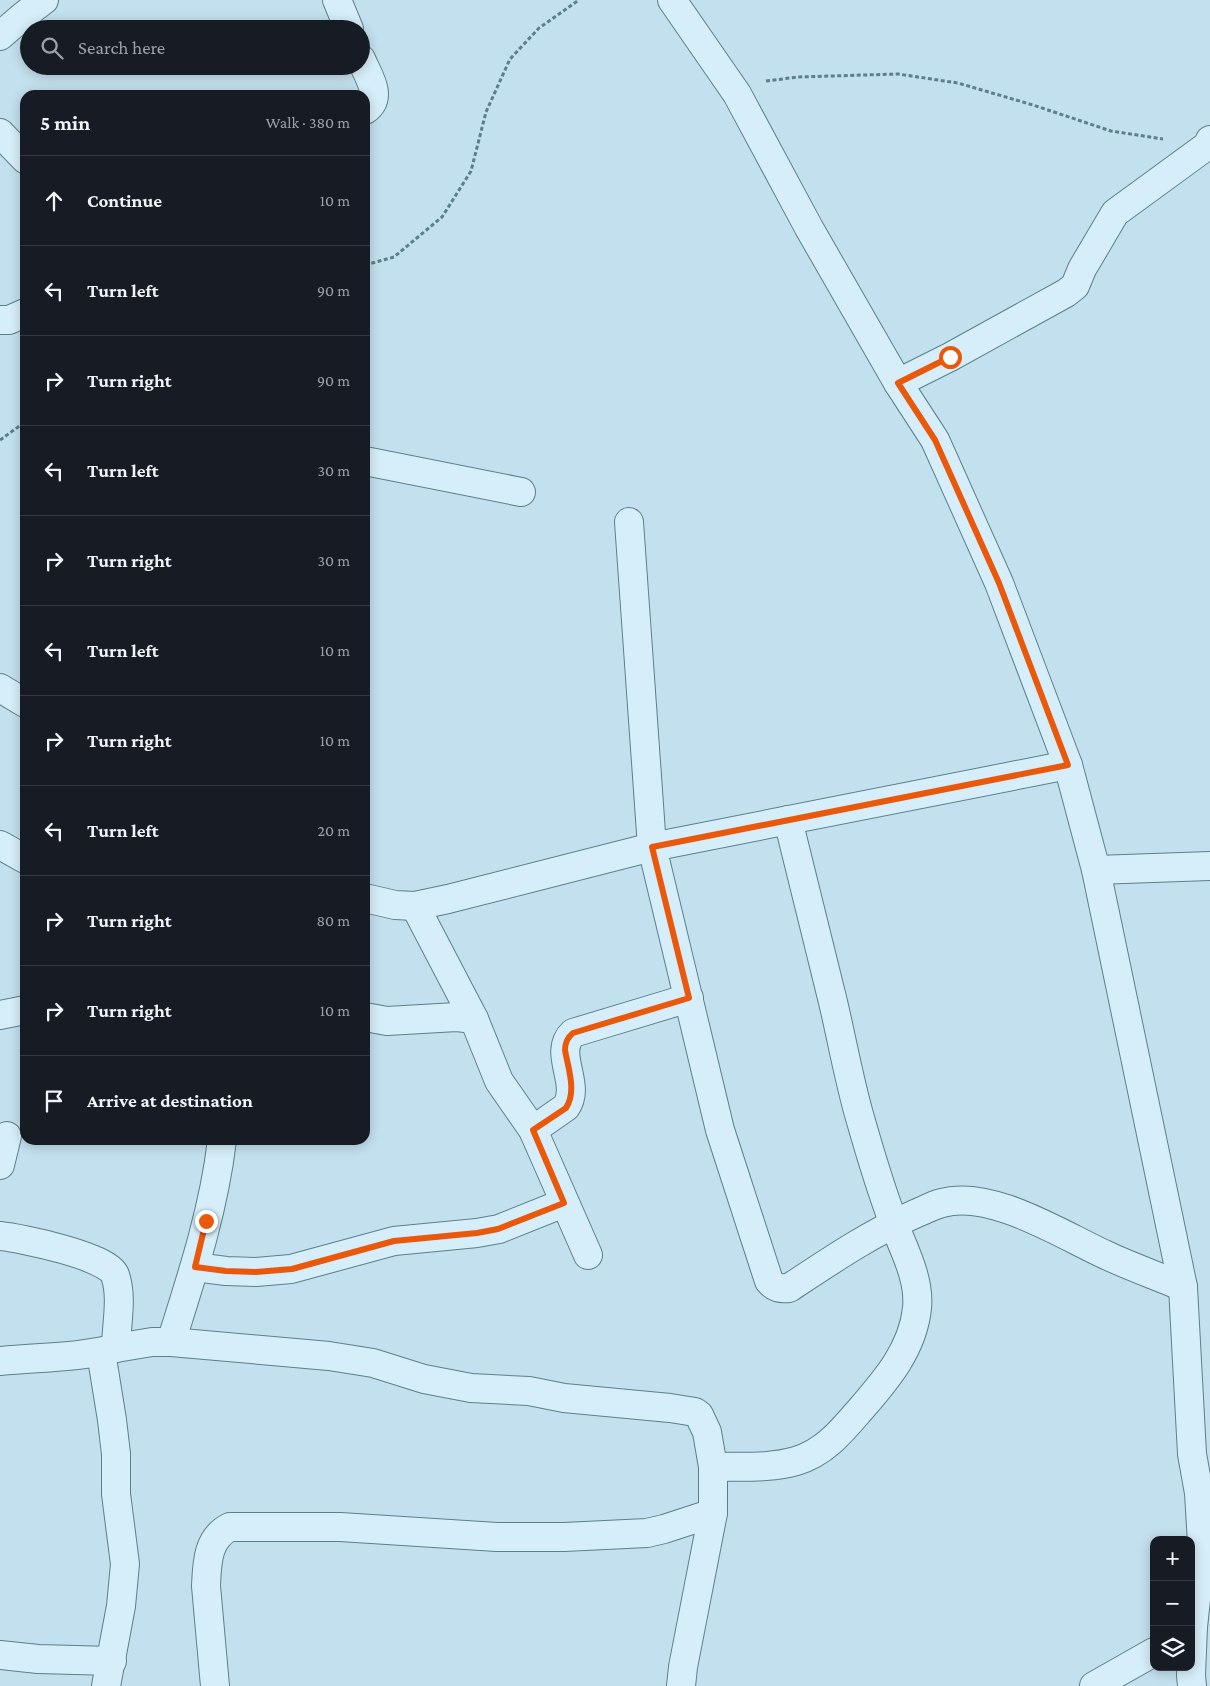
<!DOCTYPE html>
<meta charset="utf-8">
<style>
body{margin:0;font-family:"Crimson Pro",serif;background:#242831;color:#f1f3f6}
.controls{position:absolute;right:15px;bottom:15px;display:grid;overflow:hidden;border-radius:10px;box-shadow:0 2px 12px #0003}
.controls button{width:45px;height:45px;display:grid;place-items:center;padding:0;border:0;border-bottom:1px solid #363941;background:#171b24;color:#f1f3f6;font:25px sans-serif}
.stop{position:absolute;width:15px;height:15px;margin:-11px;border:4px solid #ea580c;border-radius:50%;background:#fff}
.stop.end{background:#ea580c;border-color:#fff;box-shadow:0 1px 5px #0008}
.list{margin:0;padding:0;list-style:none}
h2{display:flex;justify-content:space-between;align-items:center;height:65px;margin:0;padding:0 20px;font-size:21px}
h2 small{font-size:16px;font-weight:400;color:#9ea1a6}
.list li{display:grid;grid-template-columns:32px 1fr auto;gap:15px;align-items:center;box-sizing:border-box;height:90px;padding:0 20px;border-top:1px solid #363941}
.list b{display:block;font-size:19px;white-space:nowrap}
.list em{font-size:16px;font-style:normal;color:#9ea1a6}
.icon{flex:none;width:28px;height:28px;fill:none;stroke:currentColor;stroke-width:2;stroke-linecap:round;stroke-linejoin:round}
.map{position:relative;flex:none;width:1210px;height:1686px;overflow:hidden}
.search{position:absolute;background:#171b24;box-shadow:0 2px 12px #0003;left:20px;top:20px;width:350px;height:55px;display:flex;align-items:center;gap:12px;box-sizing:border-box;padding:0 18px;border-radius:28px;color:#9ea1a6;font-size:19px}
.panel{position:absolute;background:#171b24;box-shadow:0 2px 12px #0003;left:20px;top:90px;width:350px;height:1055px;border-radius:15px}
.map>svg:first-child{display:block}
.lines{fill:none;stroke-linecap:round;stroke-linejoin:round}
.minor-casing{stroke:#5a8188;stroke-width:30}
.path{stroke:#5a8188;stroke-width:3;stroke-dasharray:4 2.5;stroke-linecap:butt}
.minor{stroke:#d6eef9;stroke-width:28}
.route{stroke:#ea580c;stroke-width:6}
</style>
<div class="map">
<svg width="1210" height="1686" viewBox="0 0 1210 1686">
<rect width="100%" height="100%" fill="#c3e0ee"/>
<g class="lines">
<g class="minor-casing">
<g id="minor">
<polyline points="337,0 349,29"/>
<polyline points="672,0 737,94 809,228 898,383 935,440 999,583 1068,765 1096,870 1183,1287 1192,1454 1199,1493 1202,1543 1193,1627 1191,1675 1192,1686"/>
<polyline points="0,36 22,17 44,0"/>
<path d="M361 59C368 76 384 97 365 110"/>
<polyline points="0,133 25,159"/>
<polyline points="0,320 9,320 25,313"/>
<polyline points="898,383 950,357 1066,293 1075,286 1082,269 1115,213 1208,145 1210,140"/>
<polyline points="365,461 521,492"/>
<path d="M629 522 652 847 720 1130 769 1281C775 1288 780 1289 789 1288 830 1261 871 1233 917 1213 925 1210 933 1205 942 1203 991 1189 1062 1235 1106 1255 1131 1267 1158 1276 1183 1287"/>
<polyline points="0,688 25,703"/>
<polyline points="0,845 25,859"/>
<polyline points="1096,870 1210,866"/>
<polyline points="365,898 395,905 415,906 448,899 652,847 1068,765"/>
<polyline points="415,906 474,1019 499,1081 533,1130 588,1255"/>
<polyline points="0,1015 25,1010"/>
<polyline points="365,1017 387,1021 457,1017 474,1019"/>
<path d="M533 1130 566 1107C582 1084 552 1053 573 1033L689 998"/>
<polyline points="0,1165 7,1136"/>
<path d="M0 1236C20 1238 108 1256 115 1275 123 1298 116 1325 116 1348L152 1342H171L329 1356 373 1363 424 1379 471 1388 529 1391 564 1398 670 1408 695 1412 699 1415 707 1432 713 1467V1513L683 1667 681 1686"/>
<polyline points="195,1267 226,1271 256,1272 291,1269 394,1241 477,1233 499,1229 564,1203"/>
<path d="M171 1342C192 1276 214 1209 222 1140"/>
<polyline points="101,1352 112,1420 116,1454 116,1494 125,1564 121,1606 106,1686"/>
<path d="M0 1361C39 1357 79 1358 116 1348"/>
<path d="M713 1467C740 1466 769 1469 796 1461 824 1453 842 1431 860 1410 886 1380 913 1349 917 1308 920 1279 904 1250 894 1224 881 1190 870 1153 860 1118 849 1080 842 1040 833 1002 818 941 803 881 788 820"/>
<polyline points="0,1655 38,1659 112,1661"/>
<path d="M215 1686 206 1586C207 1564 207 1538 230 1527H340L497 1537H564L647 1533 664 1529 713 1513"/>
<polyline points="1094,1686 1154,1652"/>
</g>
</g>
<g class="path">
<polyline points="766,81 798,77 898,74 958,83 1033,105 1111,131 1163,139"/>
<polyline points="365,265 394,257 442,217 471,171 486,112 510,59 539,28 579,0"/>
<polyline points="0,440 25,422"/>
</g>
<use href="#minor" class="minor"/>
</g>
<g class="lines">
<path class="route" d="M206 1221 195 1267 226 1271 256 1272 292 1269 394 1241 477 1233 498 1229 564 1203 533 1130 566 1108C577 1091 568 1068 565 1050 565 1043 568 1037 573 1033L689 998 652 847 1068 765 999 583 935 440 898 383 950 357"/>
</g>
</svg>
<div class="controls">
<button>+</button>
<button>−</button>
<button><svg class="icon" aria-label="layers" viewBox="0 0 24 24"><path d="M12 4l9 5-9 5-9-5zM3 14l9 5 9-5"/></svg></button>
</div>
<div class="stop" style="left:950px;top:357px"></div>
<div class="stop end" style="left:206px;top:1221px"></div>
<div class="search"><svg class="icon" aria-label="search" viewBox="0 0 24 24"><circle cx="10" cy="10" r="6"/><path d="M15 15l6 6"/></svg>Search here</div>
<section class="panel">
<h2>5 min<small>Walk · 380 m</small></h2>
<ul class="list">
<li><svg class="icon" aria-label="ahead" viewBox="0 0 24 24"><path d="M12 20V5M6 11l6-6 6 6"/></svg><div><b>Continue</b></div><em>10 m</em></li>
<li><svg class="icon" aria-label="left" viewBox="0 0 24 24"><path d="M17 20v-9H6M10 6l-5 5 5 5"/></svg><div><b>Turn left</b></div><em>90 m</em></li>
<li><svg class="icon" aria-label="right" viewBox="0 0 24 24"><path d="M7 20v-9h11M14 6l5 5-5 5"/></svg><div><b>Turn right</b></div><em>90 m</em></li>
<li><svg class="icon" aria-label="left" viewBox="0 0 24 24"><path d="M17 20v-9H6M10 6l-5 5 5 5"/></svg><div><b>Turn left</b></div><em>30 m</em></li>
<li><svg class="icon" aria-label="right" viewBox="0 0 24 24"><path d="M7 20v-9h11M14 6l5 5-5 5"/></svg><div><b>Turn right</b></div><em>30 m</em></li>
<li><svg class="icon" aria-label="left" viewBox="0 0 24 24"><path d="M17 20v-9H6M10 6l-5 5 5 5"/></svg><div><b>Turn left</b></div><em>10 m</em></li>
<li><svg class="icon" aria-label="right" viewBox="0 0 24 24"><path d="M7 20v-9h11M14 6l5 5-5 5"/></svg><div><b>Turn right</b></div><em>10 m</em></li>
<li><svg class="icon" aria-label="left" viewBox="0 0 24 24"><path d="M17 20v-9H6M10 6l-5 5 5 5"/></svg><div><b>Turn left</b></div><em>20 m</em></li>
<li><svg class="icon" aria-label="right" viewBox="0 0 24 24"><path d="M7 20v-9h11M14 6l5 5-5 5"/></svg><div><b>Turn right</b></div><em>80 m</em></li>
<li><svg class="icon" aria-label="right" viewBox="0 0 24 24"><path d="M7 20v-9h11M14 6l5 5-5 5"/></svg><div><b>Turn right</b></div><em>10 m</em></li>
<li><svg class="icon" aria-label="arrive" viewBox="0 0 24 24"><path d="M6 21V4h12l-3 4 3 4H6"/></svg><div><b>Arrive at destination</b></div></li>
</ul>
</section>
</div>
